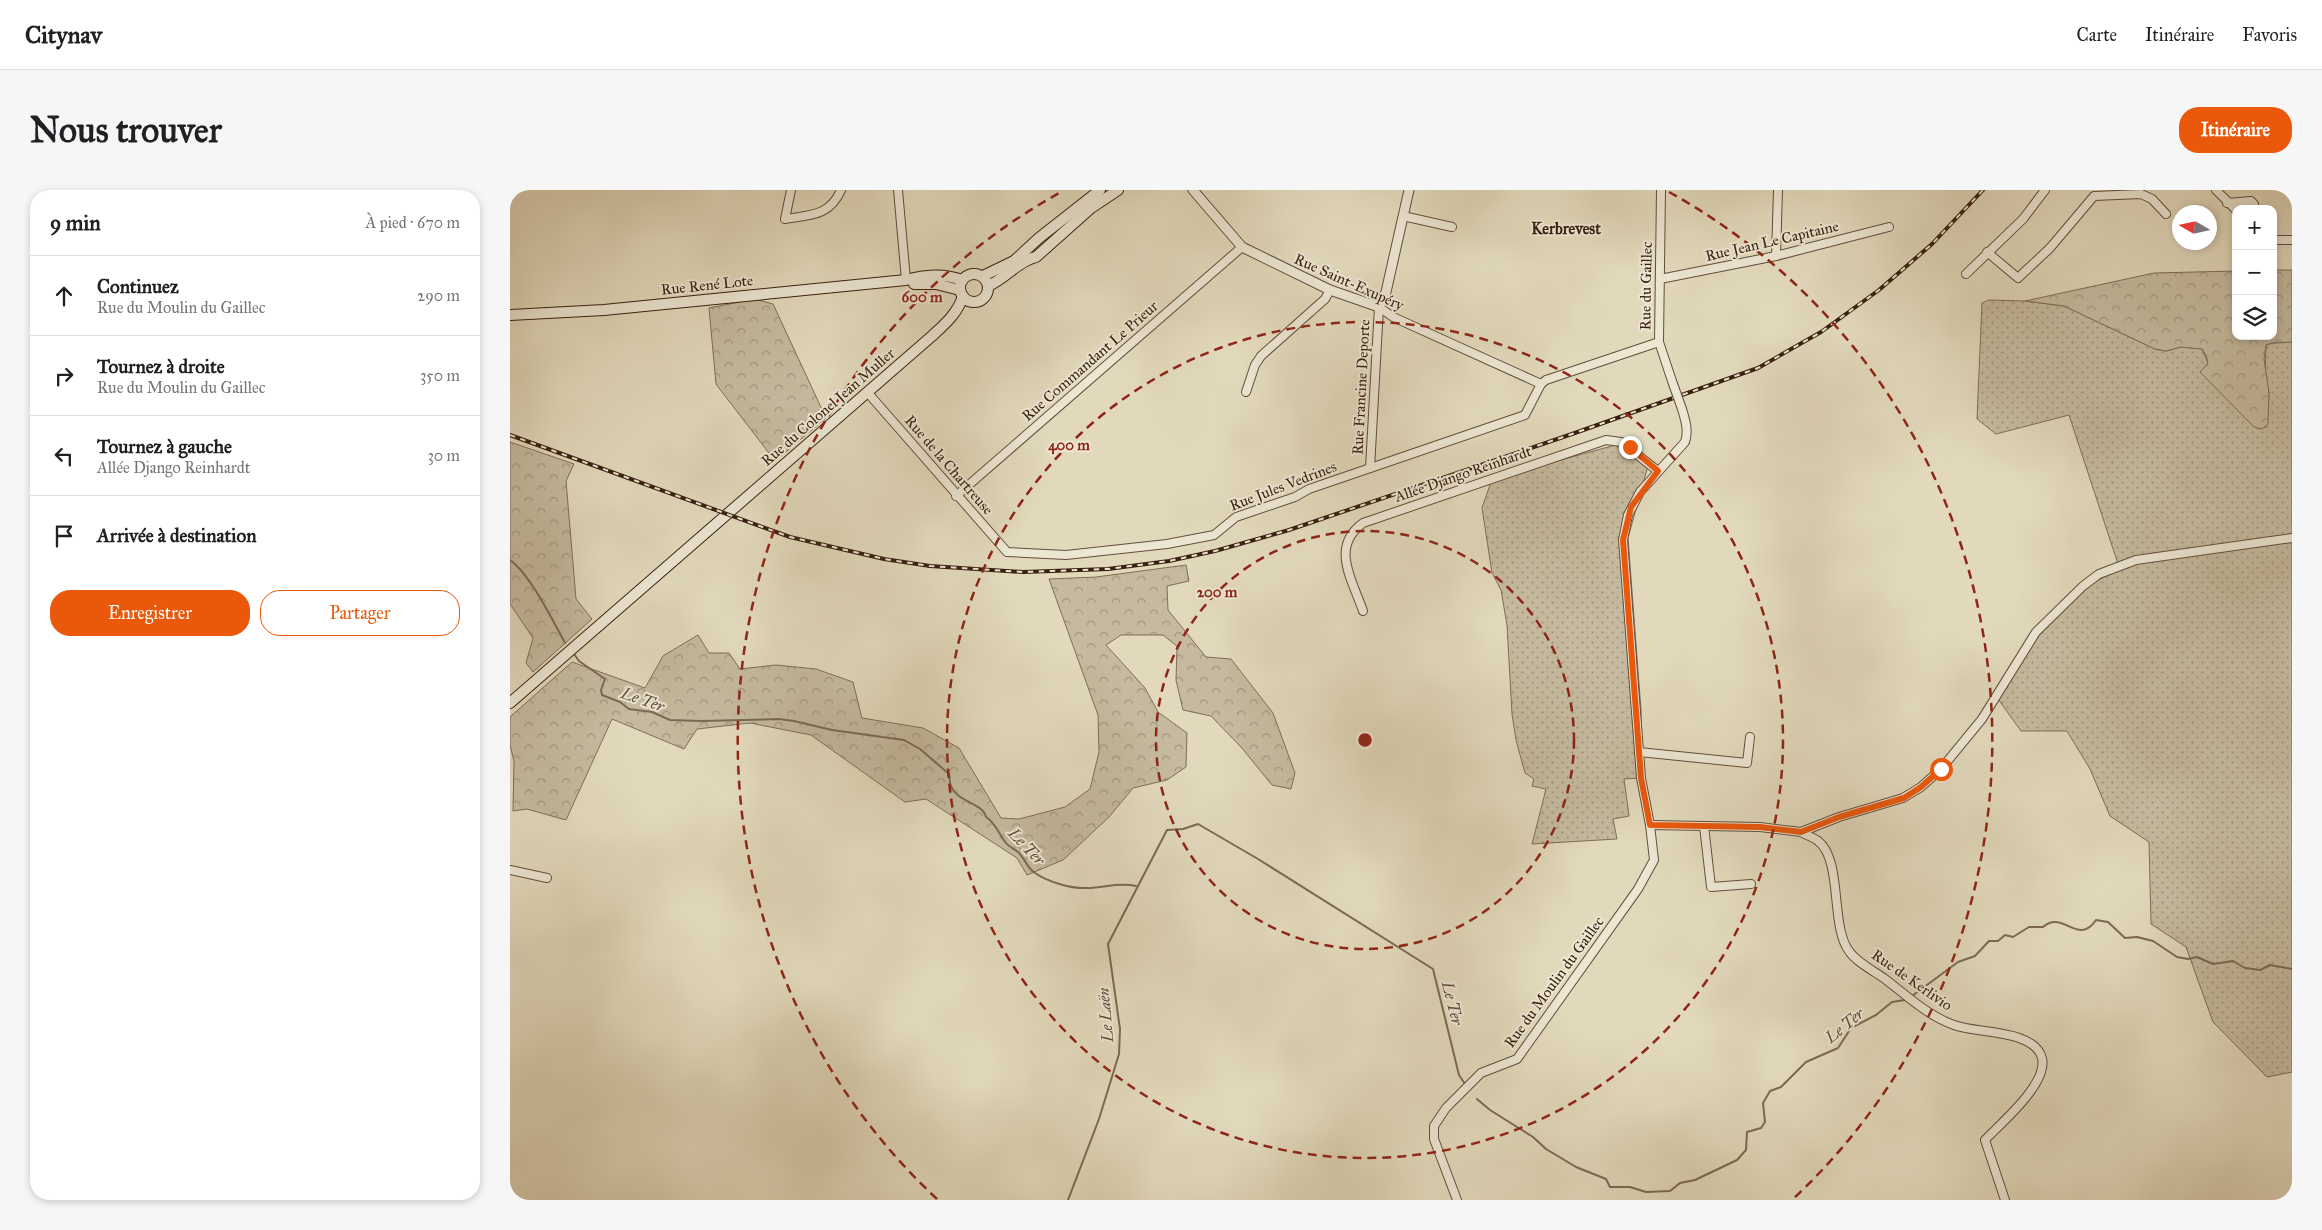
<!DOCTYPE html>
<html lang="fr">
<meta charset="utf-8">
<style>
body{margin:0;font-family:"IM FELL Great Primer",serif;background:#f6f6f6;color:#202124}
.controls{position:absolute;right:15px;top:15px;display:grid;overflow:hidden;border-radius:10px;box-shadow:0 2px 8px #0003}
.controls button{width:45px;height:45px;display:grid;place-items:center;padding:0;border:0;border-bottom:1px solid #e0e0e0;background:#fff;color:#202124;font:25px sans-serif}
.compass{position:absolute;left:1662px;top:15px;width:45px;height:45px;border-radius:50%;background:#fff;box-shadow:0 2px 8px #0003;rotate:279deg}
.stop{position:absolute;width:15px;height:15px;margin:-11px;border:4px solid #ea580c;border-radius:50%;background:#fff}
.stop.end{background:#ea580c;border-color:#fff;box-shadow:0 1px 5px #0008}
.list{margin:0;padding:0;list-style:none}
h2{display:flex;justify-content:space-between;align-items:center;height:65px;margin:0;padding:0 20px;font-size:21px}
h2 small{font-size:16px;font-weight:400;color:#757577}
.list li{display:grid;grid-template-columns:32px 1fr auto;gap:15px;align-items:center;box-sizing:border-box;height:80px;padding:0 20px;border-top:1px solid #e0e0e0}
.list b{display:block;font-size:19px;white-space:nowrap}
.list p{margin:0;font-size:16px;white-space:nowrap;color:#757577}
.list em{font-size:16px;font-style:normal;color:#757577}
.actions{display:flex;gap:10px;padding:15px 20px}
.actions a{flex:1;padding:11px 0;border:1px solid #ea580c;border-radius:20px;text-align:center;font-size:18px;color:#ea580c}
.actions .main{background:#ea580c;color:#fff}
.icon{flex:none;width:28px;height:28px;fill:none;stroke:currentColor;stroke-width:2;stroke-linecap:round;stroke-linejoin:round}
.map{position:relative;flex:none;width:1782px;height:1010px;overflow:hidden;border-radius:20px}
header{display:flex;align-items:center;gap:30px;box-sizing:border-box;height:70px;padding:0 25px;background:#fff;border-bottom:1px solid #e0e0e0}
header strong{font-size:24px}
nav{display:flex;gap:28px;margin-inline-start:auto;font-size:18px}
.intro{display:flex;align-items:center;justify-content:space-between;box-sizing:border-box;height:120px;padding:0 30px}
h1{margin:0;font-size:35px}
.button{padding:12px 22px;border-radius:20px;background:#ea580c;color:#fff;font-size:18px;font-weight:700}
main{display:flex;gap:30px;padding:0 30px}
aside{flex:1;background:#fff;border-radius:20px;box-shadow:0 2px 8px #0003}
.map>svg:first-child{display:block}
.grass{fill:url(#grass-dots);stroke:#7f6d58}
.forest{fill:url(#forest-crowns);stroke:#7f6d58}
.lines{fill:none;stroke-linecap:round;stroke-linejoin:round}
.stream{stroke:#7c6954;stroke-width:2}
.minor-casing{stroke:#634e3b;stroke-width:10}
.tertiary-casing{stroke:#634e3b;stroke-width:11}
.secondary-casing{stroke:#392010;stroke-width:12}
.minor{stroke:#ece6d3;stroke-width:8}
.tertiary{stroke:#ece6d3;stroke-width:9}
.secondary{stroke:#ece6d3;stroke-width:10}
.rail-casing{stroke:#392010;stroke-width:4}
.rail{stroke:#ece6d3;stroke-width:2;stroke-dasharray:5.5;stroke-linecap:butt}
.minor-bridge-casing{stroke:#634e3b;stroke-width:10;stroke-linecap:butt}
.minor-bridge{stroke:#ece6d3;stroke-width:8}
.route{stroke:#ea580c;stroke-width:6}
.ring{fill:none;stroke:#8f2418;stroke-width:2.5;stroke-dasharray:9 6}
.labels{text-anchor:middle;stroke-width:4;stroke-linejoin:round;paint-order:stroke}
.street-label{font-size:15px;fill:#392010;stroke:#ece6d3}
.neighbourhood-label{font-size:16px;font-weight:bold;fill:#392010;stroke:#ece6d3}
.water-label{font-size:16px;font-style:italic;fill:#604b38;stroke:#ece6d3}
.centre{fill:#8f2418;stroke:#ece6d3;stroke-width:2.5}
.ring-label{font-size:15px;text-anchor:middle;font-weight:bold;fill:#8f2418;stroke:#ece6d3;stroke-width:4;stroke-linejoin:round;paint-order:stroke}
</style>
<header>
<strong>Citynav</strong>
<nav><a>Carte</a><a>Itinéraire</a><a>Favoris</a></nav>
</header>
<div class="intro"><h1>Nous trouver</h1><a class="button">Itinéraire</a></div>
<main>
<aside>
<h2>9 min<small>À pied · 670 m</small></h2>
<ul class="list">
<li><svg class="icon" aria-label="ahead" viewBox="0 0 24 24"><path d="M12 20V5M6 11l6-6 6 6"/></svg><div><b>Continuez</b><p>Rue du Moulin du Gaillec</p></div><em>290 m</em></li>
<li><svg class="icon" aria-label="right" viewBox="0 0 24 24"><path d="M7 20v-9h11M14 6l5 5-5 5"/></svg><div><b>Tournez à droite</b><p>Rue du Moulin du Gaillec</p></div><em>350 m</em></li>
<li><svg class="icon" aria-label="left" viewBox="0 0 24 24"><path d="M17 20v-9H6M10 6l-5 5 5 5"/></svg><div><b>Tournez à gauche</b><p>Allée Django Reinhardt</p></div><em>30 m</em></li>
<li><svg class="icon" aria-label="arrive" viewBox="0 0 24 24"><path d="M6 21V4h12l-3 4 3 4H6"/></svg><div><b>Arrivée à destination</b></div></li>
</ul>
<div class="actions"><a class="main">Enregistrer</a><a>Partager</a></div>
</aside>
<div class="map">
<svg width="1782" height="1010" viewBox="0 0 1782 1010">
<defs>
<pattern id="grass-dots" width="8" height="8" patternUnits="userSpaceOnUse" patternTransform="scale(1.25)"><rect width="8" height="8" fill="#c5ba9f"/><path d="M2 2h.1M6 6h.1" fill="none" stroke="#a19780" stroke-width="1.8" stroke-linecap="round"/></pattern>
<pattern id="forest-crowns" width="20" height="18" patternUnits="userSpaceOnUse" patternTransform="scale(1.25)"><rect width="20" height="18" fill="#c5ba9f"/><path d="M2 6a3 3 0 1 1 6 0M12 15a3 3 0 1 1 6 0" fill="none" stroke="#a19780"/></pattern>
</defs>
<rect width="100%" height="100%" fill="#e2d9bc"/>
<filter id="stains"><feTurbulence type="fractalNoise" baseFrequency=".004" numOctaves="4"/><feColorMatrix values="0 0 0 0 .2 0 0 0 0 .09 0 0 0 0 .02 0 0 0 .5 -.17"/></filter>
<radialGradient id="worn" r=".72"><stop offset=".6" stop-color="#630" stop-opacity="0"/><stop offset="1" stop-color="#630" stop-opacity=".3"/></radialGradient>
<g class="grass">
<path d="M1479 110 1515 111 1554 116 1645 159 1656 161 1671 157 1692 159 1698 173 1691 182 1748 239 1756 237 1759 203 1755 184 1756 155 1762 153 1782 152V882L1757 887 1703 832 1676 757 1641 734 1639 652 1600 626 1580 579 1557 541H1511L1488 509C1501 488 1513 462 1529 443 1550 418 1579 391 1610 380L1559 225 1486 244 1467 229 1472 113Z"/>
<polygon points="1109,254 1138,276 1118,348 1131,520 1131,588 1114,589 1119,626 1103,629 1107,649 1022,654 1036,599 1022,596 1024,589 1015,583 1006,550 1002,524 997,435 991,400 982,383 972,318 982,289"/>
</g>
<g class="forest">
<polygon points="1763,80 1782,80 1782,152 1762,153 1756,155 1754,169 1759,203 1758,234 1752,239 1744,237 1690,182 1698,173 1696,165 1692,159 1671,157 1656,161 1645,159 1554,116 1515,111 1644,83 1726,81 1726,146 1763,146"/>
<polygon points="245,109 263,114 316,228 265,271 206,194 199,118"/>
<polygon points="0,252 64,274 56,291 66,409 82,429 23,482 16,473 23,448 0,414"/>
<polygon points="676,375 679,391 657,396 658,420 696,467 721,469 763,523 785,583 781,599 762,595 731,557 701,526 673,520 666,490 667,456 653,445 611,445 596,455 635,498 648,522 677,543 676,577 657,590 623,598 599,627 553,670 517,685 507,668 416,609 395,612 301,545 240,533 187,539 174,559 102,529 56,630 17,619 3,621 4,571 0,555 0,527 62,472 135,498 153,466 188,445 199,463 219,463 230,479 266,475 306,479 343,492 352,528 413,538 449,558 491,628 509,629 555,617 580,599 589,562 588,525 539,389 586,387"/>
</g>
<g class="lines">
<g class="stream">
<path d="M0 370C20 384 43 431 55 453"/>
<path d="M64 464 69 471 95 489 91 500 92 505 110 512 119 519 142 522 160 530 192 531 269 529 284 531 322 540 394 550 410 559 439 584C440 588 439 592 441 596 447 612 473 613 476 627 486 633 489 645 496 653 499 657 505 659 509 663 515 669 517 678 525 683 538 692 562 699 577 698 595 698 607 692 626 696"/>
<path d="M1402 806 1448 772 1465 766 1479 751H1488L1495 745 1503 747 1519 737H1533C1553 719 1568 757 1586 730L1598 732 1615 748 1627 747 1643 751 1667 767 1678 769 1687 767 1703 774 1723 771 1735 778 1750 780 1760 775 1782 779"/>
<polyline points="967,909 980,920 1023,947 1036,959 1066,977 1096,989 1100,997 1120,997 1136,1002 1160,1001 1170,993 1185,990 1227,970 1236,960 1237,942 1251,938 1255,932 1253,913 1260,901 1271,897 1296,872 1328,858 1341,838 1366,825 1382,812 1395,810"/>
<polyline points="558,1010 589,929 609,864 610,839 598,754 657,640 673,639 688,634 748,669 923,779 949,885 955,894"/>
</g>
<g class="minor-casing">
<g id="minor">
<path d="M281 0 275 29C300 25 320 26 331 0"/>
<polyline points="388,0 396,90"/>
<polyline points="1151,0 1149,152 1162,191"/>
<polyline points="1706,0 1726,20"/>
<polyline points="1717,13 1741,11 1744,14 1745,19"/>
<polyline points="893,26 942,37"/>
<polyline points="1763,50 1782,50"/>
<polyline points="1477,62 1508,88 1540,58 1584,6 1631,4 1642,9 1656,24"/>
<polyline points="1266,66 1268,0"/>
<polyline points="1456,84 1513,29 1535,0"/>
<polyline points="1150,89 1266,66 1379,37"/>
<polyline points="869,117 883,127 1031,194"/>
<polyline points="1031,194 1036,190 1149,152"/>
<polyline points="736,202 745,175 751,166 815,109 820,100"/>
<polyline points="358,203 497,362 556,365 657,354 704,345 726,327 785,307 799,299 1015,225 1031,194"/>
<polyline points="860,278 869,117"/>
<polyline points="446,306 732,57"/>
<path d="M853 421C842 389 820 357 853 333L1096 250 1111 252 1148 281"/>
<polyline points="1129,562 1237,573 1240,547"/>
<polyline points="1140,635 1250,637 1291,642 1329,627 1393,608 1411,597 1431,579 1472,529 1526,442 1573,396 1589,384 1626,370 1782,348"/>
<polyline points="1194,636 1201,697 1241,694"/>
<path d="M1291 642C1296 645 1303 647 1308 651 1333 670 1320 736 1339 761 1346 772 1364 781 1375 789 1396 805 1418 826 1444 835 1467 844 1524 839 1532 868 1538 894 1491 933 1475 950L1495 1010"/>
<polyline points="0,680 37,688"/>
<path d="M947 1010 924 949V936L936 918 971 883 1007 869 1128 699 1144 670 1140 635 1131 588 1113 350 1118 325 1130 302 1175 252C1179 241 1175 229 1172 219"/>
</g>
</g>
<g class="tertiary-casing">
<polyline id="tertiary" points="683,0 732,57 820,100 869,117 876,102 899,0"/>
</g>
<g class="secondary-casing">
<g id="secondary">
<circle cx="464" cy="98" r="14"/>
<polyline points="473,86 504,71 529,48 590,0"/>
<polyline points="404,94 426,94 450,100"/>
<path d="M478 96C495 89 508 71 526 67L581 18 608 0"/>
<path d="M0 125 94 120 396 90C415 85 433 83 452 90"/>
<path d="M0 513 422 146C434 135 448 123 453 106"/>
</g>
</g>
<use href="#minor" class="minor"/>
<use href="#tertiary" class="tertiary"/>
<use href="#secondary" class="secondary"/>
<g class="rail-casing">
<polyline id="rail" points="0,245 280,347 374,369 420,376 513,382 598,379 659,371 705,361 779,340 1062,244 1248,178 1311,142 1369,100 1422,54 1473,0"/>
</g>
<use href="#rail" class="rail"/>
<g class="minor-bridge-casing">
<polyline id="minor-bridge" points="1162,191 1172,219"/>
</g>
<use href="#minor-bridge" class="minor-bridge"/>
</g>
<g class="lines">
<polyline class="route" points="1120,257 1148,281 1121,317 1113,350 1131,588 1140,635 1250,637 1291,642 1329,627 1394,608 1411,597 1431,579"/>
</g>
<g class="ring">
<circle cx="855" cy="550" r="209"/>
<circle cx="855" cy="550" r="418"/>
<path d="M427 1009A627 627 0 0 1 551 2M1159 2A627 627 0 0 1 1283 1009"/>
</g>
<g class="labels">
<g class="street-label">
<text transform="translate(1262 51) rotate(-13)" y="5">Rue Jean Le Capitaine</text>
<text transform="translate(839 92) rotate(24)" y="5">Rue Saint-Exupéry</text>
<text transform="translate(197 95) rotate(-6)" y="5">Rue René Lote</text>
<text transform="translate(1136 96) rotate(-89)" y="5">Rue du Gaillec</text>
<text transform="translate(580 171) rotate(-41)" y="5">Rue Commandant Le Prieur</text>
<text transform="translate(851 197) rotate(-87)" y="5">Rue Francine Deporte</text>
<text transform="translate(318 217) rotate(-41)" y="5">Rue du Colonel Jean Muller</text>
<text transform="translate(439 275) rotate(49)" y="5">Rue de la Chartreuse</text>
<text transform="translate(953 284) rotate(-19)" y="5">Allée Django Reinhardt</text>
<text transform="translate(773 296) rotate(-21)" y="5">Rue Jules Vedrines</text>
<text transform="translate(1402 790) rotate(35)" y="5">Rue de Kerlivio</text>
<text transform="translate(1044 792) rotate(-54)" y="5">Rue du Moulin du Gaillec</text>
</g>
<g class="neighbourhood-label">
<text x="1056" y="44">Kerbrevest</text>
</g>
<g class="water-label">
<text transform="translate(133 509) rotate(19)" y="6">Le Ter</text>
<text transform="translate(517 656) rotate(46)" y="6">Le Ter</text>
<text transform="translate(943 813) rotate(76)" y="6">Le Ter</text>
<text transform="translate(595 825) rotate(-95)" y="6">Le Laën</text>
<text transform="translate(1334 835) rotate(-40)" y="6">Le Ter</text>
</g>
</g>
<circle cx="855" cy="550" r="8" class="centre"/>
<g class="ring-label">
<text x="412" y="112">600 m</text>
<text x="559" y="260">400 m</text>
<text x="707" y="407">200 m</text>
</g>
<rect width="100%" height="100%" filter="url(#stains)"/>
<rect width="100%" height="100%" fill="url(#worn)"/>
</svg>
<div class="controls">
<button>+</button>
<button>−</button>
<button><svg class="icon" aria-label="layers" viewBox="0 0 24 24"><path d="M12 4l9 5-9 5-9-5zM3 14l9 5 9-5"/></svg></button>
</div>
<svg class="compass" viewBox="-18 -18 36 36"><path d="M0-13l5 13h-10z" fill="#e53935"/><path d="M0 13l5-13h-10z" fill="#757577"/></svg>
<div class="stop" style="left:1431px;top:579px"></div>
<div class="stop end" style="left:1120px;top:257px"></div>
</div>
</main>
